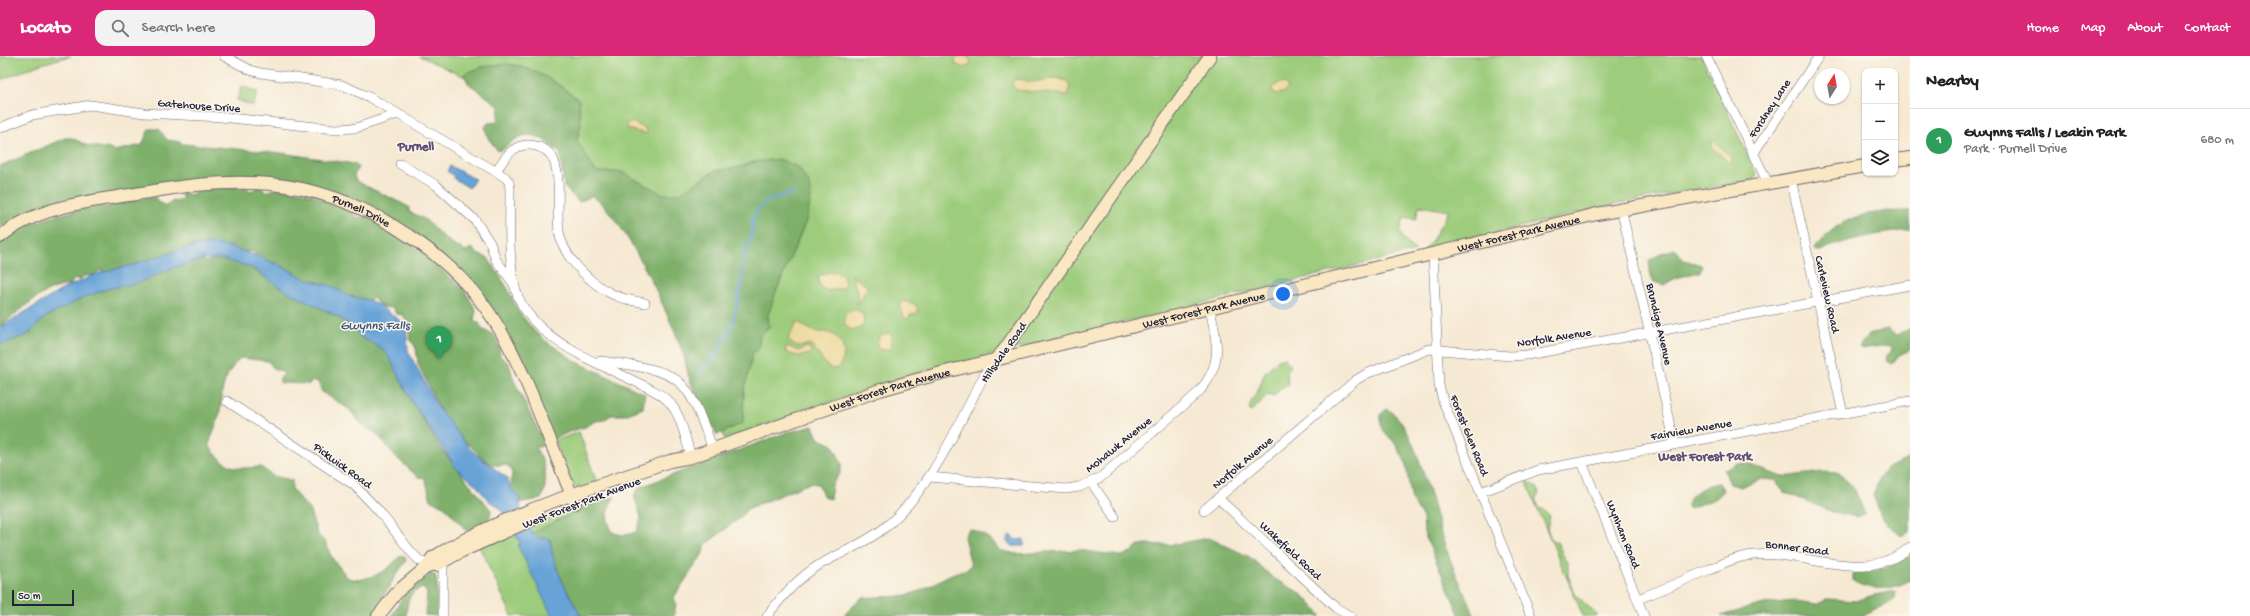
<!DOCTYPE html>
<meta charset="utf-8">
<style>
body{margin:0;font-family:"Gochi Hand",sans-serif;background:#f2f2f2;color:#222}
.controls{position:absolute;right:12px;top:12px;display:grid;overflow:hidden;border-radius:8px;box-shadow:0 1px 3px #0004}
.controls button{width:36px;height:36px;display:grid;place-items:center;padding:0;border:0;border-bottom:1px solid #e0e0e0;background:#fff;color:#222;font:20px sans-serif}
.compass{position:absolute;left:1814px;top:12px;width:36px;height:36px;border-radius:50%;background:#fff;box-shadow:0 1px 3px #0004;rotate:11deg}
.scale{position:absolute;left:12px;bottom:10px;width:62px;box-sizing:border-box;padding-left:4px;border:2px solid #22223b;border-top:0;font-size:11px;line-height:14px;white-space:nowrap;color:#22223b;-webkit-text-stroke:3px #fbf7ec;paint-order:stroke}
.you{position:absolute;left:1283px;top:238px;width:14px;height:14px;margin:-10px;border:3px solid #fff;border-radius:50%;background:#1a73e8;box-shadow:0 0 0 6px #1a73e833}
.badge{display:grid;place-items:center;width:26px;height:26px;border-radius:50%;background:#db2777;color:#fff;font-size:13px;font-weight:700}
.pin{position:absolute;translate:-50% -33px;filter:drop-shadow(0 1px 2px #0008)}
.pin::after{content:'';position:absolute;top:21px;width:14px;height:12px;background:inherit;clip-path:polygon(0 0,100% 0,50% 100%)}
.list{margin:0;padding:0;list-style:none}
h2{display:flex;justify-content:space-between;align-items:center;height:52px;margin:0;padding:0 16px;font-size:17px}
h2 small{font-size:13px;font-weight:400;color:#767676}
.list li{display:grid;grid-template-columns:26px 1fr auto;gap:12px;align-items:center;box-sizing:border-box;height:64px;padding:0 16px;border-top:1px solid #e0e0e0}
.list b{display:block;font-size:15px;white-space:nowrap}
.list p{margin:0;font-size:13px;white-space:nowrap;color:#767676}
.list em{font-size:13px;font-style:normal;color:#767676}
.icon{flex:none;width:22px;height:22px;fill:none;stroke:currentColor;stroke-width:2;stroke-linecap:round;stroke-linejoin:round}
.map{position:relative;flex:none;width:1910px;height:560px;overflow:hidden}
header{display:flex;align-items:center;gap:24px;box-sizing:border-box;height:56px;padding:0 20px;background:#db2777;color:#fff}
header strong{font-size:19px}
nav{display:flex;gap:22px;margin-inline-start:auto;font-size:14px}
.search{width:280px;height:36px;background:#f2f2f2;display:flex;align-items:center;gap:10px;box-sizing:border-box;padding:0 14px;border-radius:12px;color:#767676;font-size:15px}
main{display:flex}
aside{flex:1;background:#fff}
.map>svg:first-child{display:block}
.green{fill:#9dcc7b;stroke:#60775b}
.forest{fill:#7eb06b;stroke:#506953}
.sand{fill:#eeda9e;stroke:#887e6c}
.water{fill:#67a3d8;stroke:#44628a}
.lines{fill:none;stroke-linecap:round;stroke-linejoin:round}
.stream{stroke:#67a3d8;stroke-width:2.5}
.street-casing{stroke:#6c6870;stroke-width:10}
.secondary-casing{stroke:#6c6870;stroke-width:14}
.street{stroke:#fff;stroke-width:9}
.secondary{stroke:#fae7c3;stroke-width:12}
.labels{text-anchor:middle;stroke-width:3;stroke-linejoin:round;paint-order:stroke}
.street-label{font-size:12px;fill:#22223b;stroke:#fbf7ec}
.neighbourhood-label{font-size:13px;font-weight:bold;fill:#604d73;stroke:#fbf7ec}
.water-label{font-size:13px;font-style:italic;fill:#3e567a;stroke:#fbf7ec}
</style>
<header>
<strong>Locato</strong>
<div class="search"><svg class="icon" aria-label="search" viewBox="0 0 24 24"><circle cx="10" cy="10" r="6"/><path d="M15 15l6 6"/></svg>Search here</div>
<nav><a>Home</a><a>Map</a><a>About</a><a>Contact</a></nav>
</header>
<main>
<div class="map">
<svg width="1910" height="560" viewBox="0 0 1910 560">
<rect width="100%" height="100%" fill="#fbf7ec"/>
<filter id="ink" filterUnits="userSpaceOnUse"><feTurbulence type="fractalNoise" baseFrequency=".025" numOctaves="2"/><feDisplacementMap in="SourceGraphic" scale="8" xChannelSelector="R" yChannelSelector="G"/><feConvolveMatrix kernelMatrix="1 2 1 2 8 2 1 2 1" color-interpolation-filters="sRGB"/></filter>
<filter id="wash" filterUnits="userSpaceOnUse"><feTurbulence type="fractalNoise" baseFrequency=".012" numOctaves="4" result="noise"/><feDisplacementMap in="SourceGraphic" scale="16" xChannelSelector="R" yChannelSelector="G"/><feGaussianBlur stdDeviation="0.9" result="paint"/><feColorMatrix in="noise" values="0 0 0 0 0 0 0 0 0 0 0 0 0 0 0 0 0 1.4 0 .05"/><feComposite in="paint" operator="in"/></filter>
<g filter="url(#wash)">
<rect width="100%" height="100%" fill="#f6e9d3"/>
<g class="green">
<polygon points="0,0 71,0 41,8 0,24"/>
<polygon points="419,0 1701,0 1757,119 1753,124 1620,147 1424,194 1430,188 1449,155 1419,150 1416,163 1404,161 1400,177 1405,185 1416,195 908,319 725,383 666,243 646,204 576,109 504,47 465,21"/>
<polygon points="242,30 258,36 253,50 237,44"/>
<polygon points="1284,302 1291,309 1287,316 1288,330 1280,332 1274,340 1268,338 1251,356 1249,354 1251,346 1258,335 1265,316 1278,304"/>
<polygon points="579,376 597,427 581,432 575,431 572,427 555,385"/>
<polygon points="1526,425 1537,431 1539,438 1535,443 1540,453 1543,453 1550,460 1547,472 1551,483 1557,486 1568,509 1568,519 1575,538 1598,560 1583,560"/>
<polygon points="577,449 621,560 512,560 479,490"/>
</g>
<g class="forest">
<path d="M507 8C534 11 558 27 579 44L581 69 577 85 596 116H622L662 138H679L714 115 739 111 753 106 779 103 798 111 809 127 811 143 806 165 776 236 768 259 769 271 760 279 758 294 753 296 744 336 743 367 717 379C708 361 697 343 690 324 687 317 686 308 684 300 671 263 625 160 592 140L579 146 564 131 560 97C549 87 533 72 516 83 510 87 506 93 498 95L488 82 485 71 488 67 498 66 499 50 468 27 464 18 482 11Z"/>
<path d="M149 73H159L167 84 181 86 183 88 281 97 355 108 358 111 354 120 356 125 409 151V156C414 158 420 160 424 163 434 170 448 189 460 191L464 196 472 192 477 198 488 202 508 233 518 255 535 276 547 286 575 305 645 338 643 352 625 359H611L604 364 596 365 585 371 571 375 554 383 498 263 394 165 271 123 236 121 209 123 49 150 19 161 0 172V110L65 82H72L88 90 107 92 114 95 142 89Z"/>
<path d="M246 131 251 135 258 131H262L266 136C278 128 319 139 331 148L335 146 353 152 355 161H369L416 191 465 235 476 254 474 264 479 267 482 273 494 279 499 290 500 300 509 307 514 325 539 376 544 381 542 390 535 392C546 405 549 428 541 443L518 447 511 432 512 415 507 409H492L481 401 459 379 442 357 418 308 416 292 410 283 409 276 412 268 406 264 403 259 396 258 393 252C379 251 382 252 373 241L366 247 309 225 282 210 280 207C264 207 264 203 251 195L240 196 233 190 170 200 116 214 113 213 106 217 100 214 93 219 84 220 80 224 74 223 70 229C41 232 22 254 0 270V185L27 169 58 159 95 150 108 151 112 149 150 141 156 142 163 149C171 148 173 143 183 144L181 139 183 136 190 139 199 133Z"/>
<path d="M1910 155V174C1881 177 1844 183 1818 196L1814 194 1815 191C1822 184 1830 175 1838 170 1859 156 1886 155 1910 155Z"/>
<polygon points="1675,193 1684,204 1701,209 1702,212 1699,216 1675,222 1664,229 1654,226 1651,220 1649,205 1662,197"/>
<path d="M202 203 205 206 212 204 244 206 381 286 402 318 401 326 415 339 417 354 442 394 491 454C491 468 479 475 466 474L444 450 431 444 425 422 418 421 395 400 377 378 361 368 349 353 322 336 318 326 313 325 310 328 281 327 279 323 284 319 282 315 274 313 268 305 240 302C226 317 221 331 221 349 220 362 212 377 209 389 216 401 230 414 245 412 251 412 255 411 261 411L273 420 292 424V434L309 453 318 479 325 486 332 502 348 522 359 524 374 520 386 514 401 499 405 501 406 505 394 522 372 560H0V286L66 243Z"/>
<polygon points="1910,272 1910,294 1899,299 1892,308 1886,304 1887,299 1891,296 1891,291 1880,290 1862,293 1859,291 1868,279 1887,273 1896,279"/>
<path d="M1387 353C1416 366 1434 460 1445 490 1454 514 1464 537 1475 560H1460L1424 477 1423 462 1412 445 1405 405 1394 386 1383 374 1381 368V358Z"/>
<path d="M813 370 818 382 833 389 842 408 840 417 832 429 830 443 824 441 818 428 810 427 747 453 741 461 706 488 702 499 674 541 676 548 674 560H581C568 535 552 512 550 483L539 482 532 477 601 443 615 441C604 456 606 460 612 476 622 480 628 480 637 475L641 462 634 439 640 431 785 377Z"/>
<polygon points="1910,402 1910,476 1901,480 1882,463 1873,439 1879,423 1886,413"/>
<polygon points="1745,407 1782,421 1822,416 1840,417 1855,434 1865,458 1858,461 1833,456 1784,436 1774,424 1760,423 1741,431 1730,428 1724,414 1737,408"/>
<path d="M1719 427 1724 435 1715 443 1689 452 1687 451C1686 438 1708 428 1719 427Z"/>
<path d="M970 473 985 479 1002 495 1017 498 1078 494 1122 500 1133 495 1137 490 1145 488 1170 489 1209 482 1250 501 1273 522 1302 538 1322 560H843L861 542C877 540 895 542 911 538 932 532 945 517 968 513L971 509 964 481 967 475Z"/>
<path d="M1910 499V524C1893 534 1871 536 1853 525V518L1877 514 1895 508Z"/>
<path d="M431 518 435 519 437 527V560L425 559 427 537 423 532C408 535 407 548 406 560H391L404 539Z"/>
<polygon points="1896,535 1895,542 1888,548 1860,560 1720,560 1764,548 1795,545 1817,548 1829,543 1856,545 1874,539"/>
</g>
<g class="sand">
<polygon points="965,0 971,4 970,9 964,12 955,8 956,1"/>
<path d="M1057 22 1067 25 1070 30 1067 39 1016 34 1012 28V25C1019 21 1025 25 1032 26 1037 26 1050 22 1057 22Z"/>
<polygon points="1279,27 1284,27 1288,31 1285,36 1277,38 1272,35 1272,32"/>
<polygon points="632,66 646,73 647,78 627,73 627,69"/>
<polygon points="1714,84 1732,103 1731,106 1728,106 1713,92 1711,85"/>
<polygon points="835,215 843,220 845,227 843,232 829,235 821,232 818,224 820,219"/>
<polygon points="852,219 868,231 857,248 857,235"/>
<polygon points="903,245 915,248 918,254 916,258 910,259 908,263 904,262 900,249"/>
<circle cx="854" cy="264" r="10"/>
<path d="M797 266C804 269 810 275 817 276 821 277 825 275 829 277 845 283 848 301 838 312L831 313C821 305 817 293 809 288 799 291 796 292 788 284Z"/>
<path d="M889 277 892 280 890 293 880 294 877 290C878 281 880 279 889 277Z"/>
<path d="M787 290 798 295 808 291 812 296C806 302 791 300 785 295Z"/>
</g>
<g class="water">
<polygon points="450,110 475,123 469,132 453,122 454,120 447,115"/>
<path d="M207 188 224 189 257 200 279 209 306 223 332 230 347 239 374 246 406 269 408 295 439 353 472 395 507 422 510 431 520 442 521 458 532 477 539 482 550 483C552 512 568 535 581 560H552L518 490 520 487 513 472 498 450 489 445 476 429 456 412 412 346 389 301 381 292 362 282 349 269 335 259 286 235 252 212 222 203H205L172 212 138 227 110 232 85 241 44 262 29 278 0 289V271L65 232 99 217 132 209 185 192Z"/>
<polygon points="1010,479 1016,484 1024,483 1024,490 1012,490 1006,485"/>
</g>
<g class="lines">
<polyline class="stream" points="696,319 713,302 732,270 741,230 744,197 752,179 752,167 756,156 766,145 793,137"/>
</g>
</g>
<g filter="url(#ink)">
<g class="lines">
<g class="street-casing">
<g id="street">
<polyline points="224,0 250,14 261,17 342,29 369,41 398,58"/>
<polyline points="1706,0 1768,127"/>
<path d="M0 72 32 59 91 49 144 57 221 61 335 73 356 72 398 58 505 121 509 126 510 133C510 163 508 197 514 227 524 280 592 304 634 325 647 331 661 337 670 347 682 361 686 385 691 401"/>
<polyline points="1753,98 1819,0"/>
<polyline points="400,108 436,129 475,164 490,187 496,204 514,228"/>
<path d="M496 115C501 108 506 99 513 94 526 84 549 90 554 105 562 127 556 153 559 175 562 200 589 226 610 237 621 243 633 245 645 247"/>
<polyline points="1791,123 1843,358"/>
<polyline points="1621,152 1675,388"/>
<polyline points="1433,197 1439,329 1443,345 1531,560"/>
<path d="M600 305C622 308 661 311 678 325 695 338 705 374 713 393"/>
<polyline points="227,345 354,429 378,454 412,497 419,504 429,509"/>
<polyline points="1582,406 1644,560"/>
<path d="M929 421 1066 433 1079 431 1100 422 1199 336C1224 307 1217 287 1210 253"/>
<polyline points="1091,426 1115,461"/>
<polyline points="1481,436 1538,414 1910,345"/>
<polyline points="1218,442 1336,552 1350,560"/>
<polyline points="1204,454 1356,324 1366,318 1429,293 1510,300 1527,299 1910,229"/>
<polyline points="443,506 443,560"/>
<path d="M1638 543C1661 534 1685 524 1708 514 1722 508 1738 500 1754 499 1806 494 1865 530 1910 491"/>
<path d="M767 560C782 540 798 522 819 509 840 497 864 488 883 473 931 435 958 368 986 316L995 304"/>
</g>
</g>
<g class="secondary-casing">
<g id="secondary">
<polyline points="1895,104 1910,102"/>
<path id="s1" d="M0 181C41 147 103 144 154 135 250 118 327 124 409 180 443 202 472 230 494 264 528 318 550 388 575 447"/>
<polyline points="995,304 1004,294 1210,0"/>
<polyline points="429,509 437,509 462,495 538,461"/>
<path id="s2" d="M378 560 398 535 429 509 432 502C505 457 590 433 670 405L691 401 880 334 945 316 1597 158 1865 110"/>
</g>
</g>
<use href="#street" class="street"/>
<use href="#secondary" class="secondary"/>
</g>
</g>
<g class="labels">
<g class="street-label">
<text transform="translate(199 49) rotate(4)" y="4">Gatehouse Drive</text>
<text transform="translate(1769 52) rotate(-57)" y="4">Fordney Lane</text>
<text dy="4" stroke="none"><textPath href="#s1" startOffset="375">Purnell Drive</textPath></text>
<text dy="4" stroke="none"><textPath href="#s2" startOffset="1217">West Forest Park Avenue</textPath></text>
<text transform="translate(1828 238) rotate(77)" y="4">Carleview Road</text>
<text dy="4" stroke="none"><textPath href="#s2" startOffset="893">West Forest Park Avenue</textPath></text>
<text transform="translate(1660 268) rotate(77)" y="4">Brundige Avenue</text>
<text transform="translate(1554 281) rotate(-9)" y="4">Norfolk Avenue</text>
<text transform="translate(1003 296) rotate(-55)" y="4">Hillsdale Road</text>
<text dy="4" stroke="none"><textPath href="#s2" startOffset="569">West Forest Park Avenue</textPath></text>
<text transform="translate(1691 373) rotate(-10)" y="4">Fairview Avenue</text>
<text transform="translate(1470 379) rotate(68)" y="4">Forest Glen Road</text>
<text transform="translate(1118 388) rotate(-39)" y="4">Mohawk Avenue</text>
<text transform="translate(1242 406) rotate(-40)" y="4">Norfolk Avenue</text>
<text transform="translate(343 409) rotate(36)" y="4">Pickwick Road</text>
<text transform="translate(581 446) rotate(-21)" y="4">West Forest Park Avenue</text>
<text transform="translate(1624 478) rotate(68)" y="4">Wynham Road</text>
<text transform="translate(1797 491) rotate(7)" y="4">Bonner Road</text>
<text transform="translate(1291 494) rotate(43)" y="4">Wakefield Road</text>
</g>
<g class="neighbourhood-label">
<text x="416" y="94">Purnell</text>
<text x="1705" y="404">West Forest Park</text>
</g>
<g class="water-label">
<text x="375" y="273">Gwynns Falls</text>
</g>
</g>
</svg>
<div class="controls">
<button>+</button>
<button>−</button>
<button><svg class="icon" aria-label="layers" viewBox="0 0 24 24"><path d="M12 4l9 5-9 5-9-5zM3 14l9 5 9-5"/></svg></button>
</div>
<svg class="compass" viewBox="-18 -18 36 36"><path d="M0-13l5 13h-10z" fill="#e53935"/><path d="M0 13l5-13h-10z" fill="#767676"/></svg>
<div class="scale">50 m</div>
<div class="you"></div>
<div class="pin badge" style="left:439px;top:303px;background:#2e9e5b">1</div>
</div>
<aside>
<h2>Nearby<small></small></h2>
<ul class="list">
<li><span class="badge" style="background:#2e9e5b">1</span><div><b>Gwynns Falls / Leakin Park</b><p>Park · Purnell Drive</p></div><em>680 m</em></li>
</ul>
</aside>
</main>
